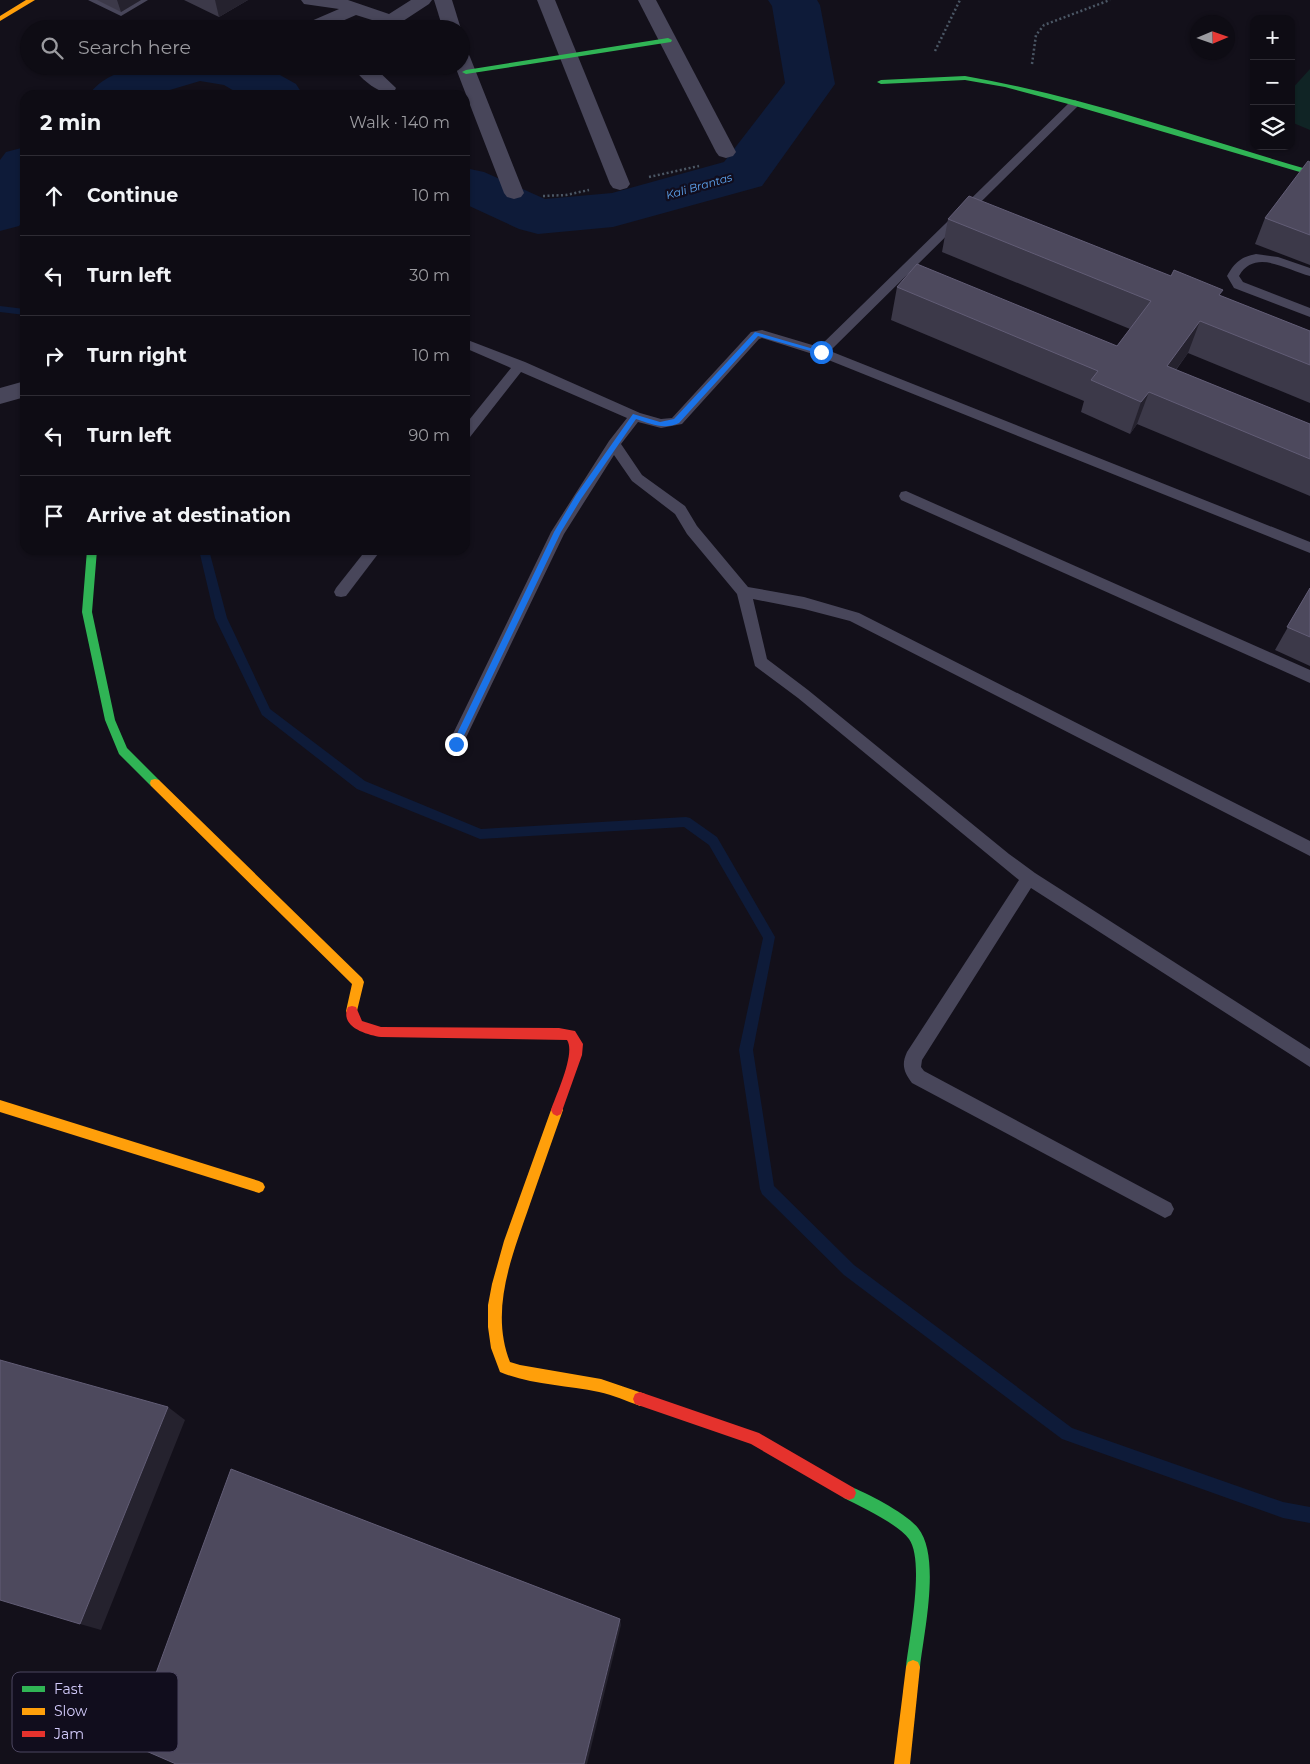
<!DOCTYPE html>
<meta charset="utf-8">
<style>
body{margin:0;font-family:Montserrat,sans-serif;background:#17151d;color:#f1f3f6}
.controls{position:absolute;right:15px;top:15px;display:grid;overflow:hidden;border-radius:10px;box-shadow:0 1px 4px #0004}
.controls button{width:45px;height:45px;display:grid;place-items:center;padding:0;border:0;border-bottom:1px solid #2e2c34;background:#0e0c14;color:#f1f3f6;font:25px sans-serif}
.compass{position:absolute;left:1190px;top:15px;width:45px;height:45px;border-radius:50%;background:#0e0c14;box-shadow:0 1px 4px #0004;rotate:88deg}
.stop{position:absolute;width:15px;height:15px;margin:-11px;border:4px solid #1a73e8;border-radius:50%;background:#fff}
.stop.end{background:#1a73e8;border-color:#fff;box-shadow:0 1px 5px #0008}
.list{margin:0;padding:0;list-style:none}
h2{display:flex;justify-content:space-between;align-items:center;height:65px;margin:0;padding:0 20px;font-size:21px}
h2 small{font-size:16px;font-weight:400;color:#9b9ba0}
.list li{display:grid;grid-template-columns:32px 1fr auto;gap:15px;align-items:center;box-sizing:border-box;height:80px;padding:0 20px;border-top:1px solid #2e2c34}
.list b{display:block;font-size:19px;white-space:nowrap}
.list em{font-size:16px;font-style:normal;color:#9b9ba0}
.icon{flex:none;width:28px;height:28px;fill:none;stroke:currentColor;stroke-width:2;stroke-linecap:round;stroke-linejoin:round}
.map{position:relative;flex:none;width:1310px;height:1764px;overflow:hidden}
.search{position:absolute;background:#0e0c14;box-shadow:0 1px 4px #0004;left:20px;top:20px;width:450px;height:55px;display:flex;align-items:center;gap:12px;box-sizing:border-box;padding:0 18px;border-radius:28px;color:#9b9ba0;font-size:19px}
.panel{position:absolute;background:#0e0c14;box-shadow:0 1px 4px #0004;left:20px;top:90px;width:450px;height:465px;border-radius:15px}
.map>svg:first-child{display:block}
.green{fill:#102425}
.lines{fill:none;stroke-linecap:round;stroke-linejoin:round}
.stream{fill:#0e1b39;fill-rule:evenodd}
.river{fill:#0e1b39;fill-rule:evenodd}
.path{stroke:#4b5765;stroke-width:2.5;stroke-dasharray:2 2.5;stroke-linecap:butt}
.lane{fill:#48465a;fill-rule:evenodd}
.street{fill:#48465a;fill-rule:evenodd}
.fast{fill:#30b455;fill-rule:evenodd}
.slow{fill:#ff9f0a;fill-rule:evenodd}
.jam{fill:#e5322d;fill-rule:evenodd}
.wall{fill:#3c3949}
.shaded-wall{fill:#25222e}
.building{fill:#4d495d;stroke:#625d76}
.route{fill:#1a73e8}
.labels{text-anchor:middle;stroke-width:4.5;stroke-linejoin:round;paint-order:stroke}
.far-water-label{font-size:11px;font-style:italic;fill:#60a9f6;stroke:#110d1d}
.key{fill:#110d1d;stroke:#4c4660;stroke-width:1}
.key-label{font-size:14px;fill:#d4ccfc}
</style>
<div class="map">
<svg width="1310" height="1764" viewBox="0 0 1310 1764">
<rect width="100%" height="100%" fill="#13101a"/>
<polygon class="green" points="1310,69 1310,130 1291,122 1291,90"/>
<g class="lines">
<g class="stream">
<polygon points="0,306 25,309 25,315 0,312"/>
<polygon points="199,550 209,550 227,618 270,709 365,781 481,829 686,817 690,818 717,837 775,937 753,1050 774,1186 854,1265 1072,1428 1283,1502 1310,1507 1310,1523 1283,1518 1062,1439 844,1275 762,1194 760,1189 739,1050 763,938 709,845 684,827 480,839 357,789 262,715 215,618"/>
</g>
<g class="river">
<polygon points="768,0 817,0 820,5 835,84 762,186 613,227 538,234 519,229 465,204 465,168 484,172 545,199 612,193 724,162 785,83 772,6"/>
<path d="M140 66H264L296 84 303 95H241L224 85 200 81 153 95H89C100 78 121 71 140 66Z"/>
<polygon points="25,147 25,217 19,226 0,231 0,160 6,152"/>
</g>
<g class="path">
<polyline points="935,51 960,0"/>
<polyline points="1032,64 1036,35 1044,25 1110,0"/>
<polyline points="649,177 699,166"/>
<polyline points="543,196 566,195 589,190"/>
</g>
<g class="lane">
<polygon points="88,0 102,0 121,9 135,0 148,0 121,16"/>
<path d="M1075 100 1081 103 1079 105 830 351 1310 542V553L816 355 762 338 759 339 682 424 661 428 638 422 621 444 642 475 685 506 697 526 748 587 804 597 859 613 1310 841V856L850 621 804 609 753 599 767 659 808 690 1009 854 1035 873 1310 1049V1067L1031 888 922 1060 921 1067 924 1071 1171 1203 1174 1209 1171 1215 1165 1218 912 1083C904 1072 901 1065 907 1052L1019 880 798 698 755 666 737 594 687 534 675 514 632 481 614 455 564 534 461 748 456 750 451 748 448 744 551 532 609 441 627 418 521 372 470 437 465 439V425L511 368 465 348V339L525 362 640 413 661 419 672 418 751 332 762 330 819 347 1071 101Z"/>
<path d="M1256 254 1278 257 1310 268V276C1287 270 1255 248 1239 276L1243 282 1310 308V317L1234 288 1227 276C1235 262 1241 257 1256 254Z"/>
<polygon points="906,491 1310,670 1310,683 901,500 899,496 901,492"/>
<polygon points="366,550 381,550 346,596 341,597 336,596 334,592 336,588"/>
</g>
<g class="street">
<polygon points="301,0 348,0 389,14 411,0 432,0 429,4 397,25 391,26 356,15 324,29 299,29 302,25 339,9 304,4"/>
<polygon points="434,0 452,0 461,29 443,29"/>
<polygon points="537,0 555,0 630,184 627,188 620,190 613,188 610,184"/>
<polygon points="638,0 656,0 736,152 733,156 726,158 719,156 716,152"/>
<polygon points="461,52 468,53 470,57 524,193 521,197 514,199 507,197 504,193 455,66 461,66"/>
<path d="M352 66H373L396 88 394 92C379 96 360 78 352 66Z"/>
<polygon points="25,381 25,397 0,404 0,388"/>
</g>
<g class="fast">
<polygon points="668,38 672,40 671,42 466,74 462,72 466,70"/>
<path d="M965 76C1082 96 1196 137 1310 170V175L1072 105 1005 87 965 80 881 84 877 82 881 80Z"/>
<polygon points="87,550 97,550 92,612 115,720 127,748 159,780 160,783 159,786 151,786 119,754 105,720 82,612"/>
<path d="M849 1486C867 1493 906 1513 918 1528 941 1556 924 1632 920 1667L918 1672 913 1674 908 1672 906 1667C909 1639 925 1561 909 1539 898 1524 860 1506 844 1498L842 1493 844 1488Z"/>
</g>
<g class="slow">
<polygon points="26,0 35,0 0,21 0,16"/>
<polygon points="155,779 159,780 362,978 364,982 356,1015 352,1016 348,1015 346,1011 352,984 151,786 150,783 151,780"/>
<polygon points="0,1100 259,1181 263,1183 265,1187 263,1191 259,1193 0,1112"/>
<path d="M557 1104 561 1106 563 1110C552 1141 541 1172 530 1204 513 1254 489 1309 510 1362L520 1365 601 1379 645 1394 647 1399 645 1404 640 1406C627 1401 613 1395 599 1392 566 1385 531 1385 500 1372L491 1348 488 1327V1305L492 1284 504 1241 551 1110 553 1106Z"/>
<polygon points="913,1660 918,1662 920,1667 910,1764 894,1764 906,1667 908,1662"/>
</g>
<g class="jam">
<path d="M352 1006 356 1007 362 1021 381 1027 559 1028 575 1031 583 1044 582 1055 561 1114 557 1116 553 1114 551 1110C556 1095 576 1053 567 1040L381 1037C367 1035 339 1027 348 1007Z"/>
<polygon points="640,1392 759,1433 854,1488 856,1493 854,1498 849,1500 844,1498 751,1444 635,1404 633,1399 635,1394"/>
</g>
</g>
<g class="wall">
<polygon points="97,0 141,0 121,12"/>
<polygon points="184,0 248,0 219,17"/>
<polygon points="1310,162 1310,265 1255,244 1265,218"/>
<polygon points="948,219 1221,296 1310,331 1310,403 1188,353 1176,370 1310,424 1310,496 1137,424 1130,434 1081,412 1084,401 891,320 897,287 1117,346 1130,329 942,252"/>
<polygon points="1310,588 1310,666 1275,650"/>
</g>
<g class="shaded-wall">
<polygon points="117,0 141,0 121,12"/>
<polygon points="215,0 248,0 219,17"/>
<polygon points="1200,321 1188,353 1157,395 1167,366"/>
<polygon points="1149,392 1137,424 1130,434 1141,402"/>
<polygon points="168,1407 185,1420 101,1630 80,1624"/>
<polygon points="620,1619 621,1625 587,1764 584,1764"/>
</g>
<g class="building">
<polygon points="1308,161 1310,162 1310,235 1265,218"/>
<polygon points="969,196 1171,276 1174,270 1223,290 1219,295 1310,331 1310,365 1200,321 1167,366 1310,424 1310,459 1149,392 1141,402 1091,380 1098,371 897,287 917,264 1117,346 1151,301 948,219"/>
<polygon points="1310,588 1310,637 1287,627"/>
<polygon points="0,1360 168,1407 80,1624 0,1600"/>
<polygon points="231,1469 620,1619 584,1764 176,1764 130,1744"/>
</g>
<path class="route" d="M755 332 824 352 821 354 758 336 679 423C664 430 651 424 636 419L581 499 561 532 460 744 456 747 453 746 452 744 554 532 576 495 633 414 660 422 674 419Z"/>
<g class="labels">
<g class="far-water-label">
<text transform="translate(699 186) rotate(-16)" y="4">Kali Brantas</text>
</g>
</g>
<rect x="12" y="1672" width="166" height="80" rx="8" class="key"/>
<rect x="22" y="1686" width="23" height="6" fill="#30b455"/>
<rect x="22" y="1708" width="23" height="7" fill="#ff9f0a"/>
<rect x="22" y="1731" width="23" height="6" fill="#e5322d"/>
<g class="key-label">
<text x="54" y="1694">Fast</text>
<text x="54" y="1716">Slow</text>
<text x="54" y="1739">Jam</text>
</g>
</svg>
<div class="controls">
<button>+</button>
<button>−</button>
<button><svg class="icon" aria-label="layers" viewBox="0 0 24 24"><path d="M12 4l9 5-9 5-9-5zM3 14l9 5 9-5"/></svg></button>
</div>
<svg class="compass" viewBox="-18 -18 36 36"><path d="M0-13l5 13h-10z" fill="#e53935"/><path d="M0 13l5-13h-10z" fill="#9b9ba0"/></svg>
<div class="stop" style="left:821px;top:352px"></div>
<div class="stop end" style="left:456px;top:744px"></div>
<div class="search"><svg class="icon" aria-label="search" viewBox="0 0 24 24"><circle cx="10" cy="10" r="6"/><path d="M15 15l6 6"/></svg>Search here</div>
<section class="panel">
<h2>2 min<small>Walk · 140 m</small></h2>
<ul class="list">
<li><svg class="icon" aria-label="ahead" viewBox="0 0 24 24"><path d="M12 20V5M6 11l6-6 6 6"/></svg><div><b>Continue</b></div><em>10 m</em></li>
<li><svg class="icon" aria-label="left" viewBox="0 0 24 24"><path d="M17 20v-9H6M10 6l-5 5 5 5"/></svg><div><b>Turn left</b></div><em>30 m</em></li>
<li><svg class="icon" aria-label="right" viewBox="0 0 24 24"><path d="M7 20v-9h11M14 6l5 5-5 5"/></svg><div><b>Turn right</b></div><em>10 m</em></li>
<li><svg class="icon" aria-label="left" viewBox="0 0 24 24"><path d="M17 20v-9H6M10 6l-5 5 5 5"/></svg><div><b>Turn left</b></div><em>90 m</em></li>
<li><svg class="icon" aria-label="arrive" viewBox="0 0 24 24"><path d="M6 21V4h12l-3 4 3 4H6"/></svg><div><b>Arrive at destination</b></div></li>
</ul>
</section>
</div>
